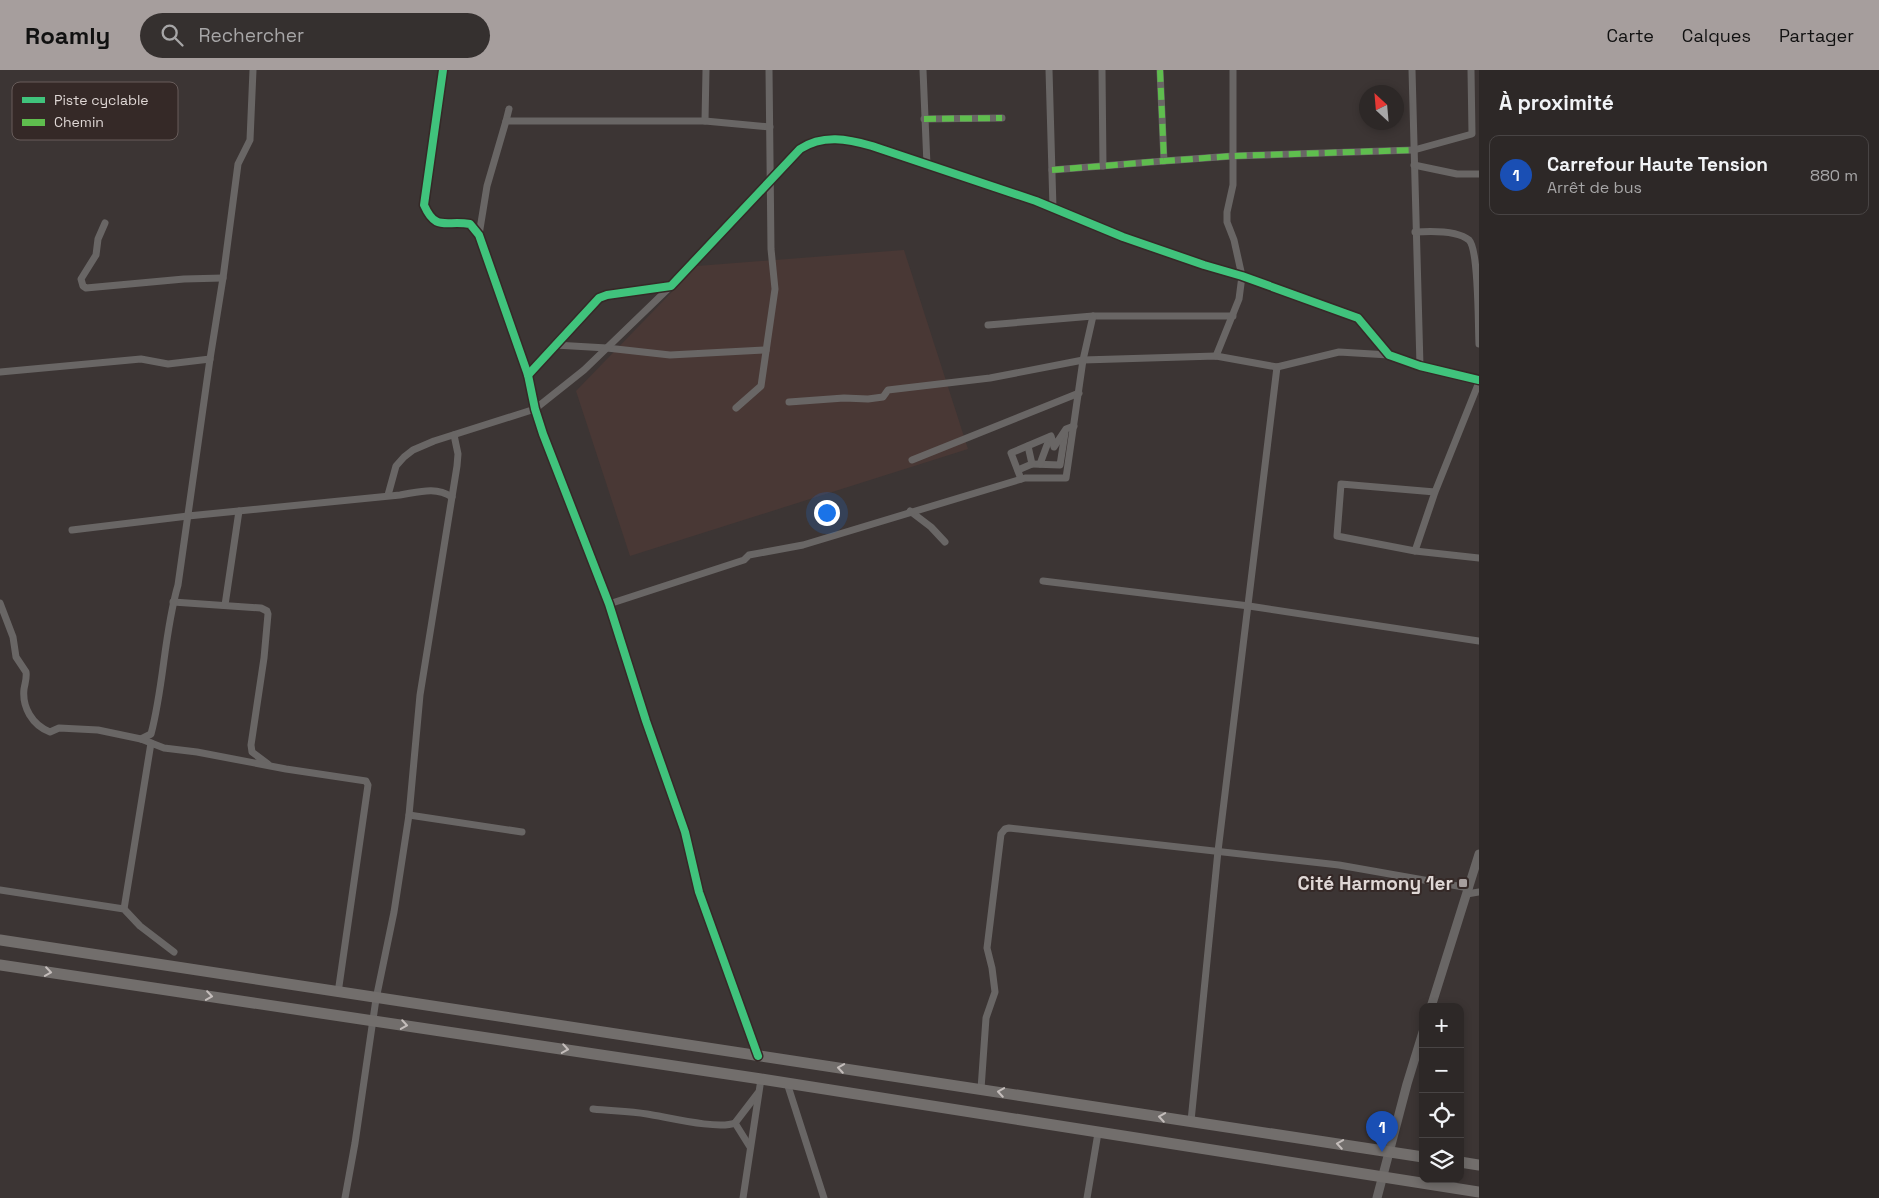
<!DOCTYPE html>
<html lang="fr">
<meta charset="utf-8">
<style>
body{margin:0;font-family:"Space Grotesk",sans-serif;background:#35302f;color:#f1f3f6}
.controls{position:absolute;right:15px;bottom:15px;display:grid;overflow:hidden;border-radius:10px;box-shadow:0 2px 8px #0003}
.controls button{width:45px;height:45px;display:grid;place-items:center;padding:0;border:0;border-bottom:1px solid #484444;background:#2d2827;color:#f1f3f6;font:25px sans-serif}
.compass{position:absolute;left:1359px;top:15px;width:45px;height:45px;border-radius:50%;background:#2d2827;box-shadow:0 2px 8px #0003;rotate:334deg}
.you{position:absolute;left:826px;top:442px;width:18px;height:18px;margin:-12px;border:4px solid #fff;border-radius:50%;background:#1a73e8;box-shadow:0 0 0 8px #1a73e833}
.badge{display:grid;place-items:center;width:32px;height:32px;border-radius:50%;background:#a69e9d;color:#fff;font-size:16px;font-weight:700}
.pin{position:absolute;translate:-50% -41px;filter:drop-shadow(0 1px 2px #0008)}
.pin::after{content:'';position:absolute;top:26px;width:18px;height:15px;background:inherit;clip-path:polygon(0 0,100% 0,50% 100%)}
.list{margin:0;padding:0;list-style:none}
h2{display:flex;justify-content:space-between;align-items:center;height:65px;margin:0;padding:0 20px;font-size:21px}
h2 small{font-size:16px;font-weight:400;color:#a7a6a7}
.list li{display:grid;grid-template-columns:32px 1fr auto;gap:15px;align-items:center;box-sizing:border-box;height:80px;margin:0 10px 10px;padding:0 10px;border:1px solid #484444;border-radius:10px}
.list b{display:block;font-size:19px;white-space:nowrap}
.list p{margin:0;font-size:16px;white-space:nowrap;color:#a7a6a7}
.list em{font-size:16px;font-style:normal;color:#a7a6a7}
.icon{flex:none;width:28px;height:28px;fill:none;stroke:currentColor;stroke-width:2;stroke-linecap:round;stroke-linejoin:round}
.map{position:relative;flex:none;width:1479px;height:1128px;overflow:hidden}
header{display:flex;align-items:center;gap:30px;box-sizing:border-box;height:70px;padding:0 25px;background:#a69e9d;color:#111}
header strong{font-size:24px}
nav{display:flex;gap:28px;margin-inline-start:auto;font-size:18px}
.search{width:350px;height:45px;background:#35302f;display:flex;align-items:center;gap:12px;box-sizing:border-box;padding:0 18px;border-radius:28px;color:#a7a6a7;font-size:19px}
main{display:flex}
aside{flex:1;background:#2d2827}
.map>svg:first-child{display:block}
.built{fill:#493835}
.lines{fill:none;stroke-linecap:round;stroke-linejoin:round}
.minor{stroke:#696665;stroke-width:7}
.tertiary{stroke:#696665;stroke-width:9}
.trunk{stroke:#726e6c;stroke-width:11}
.quiet{stroke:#5fbe4e;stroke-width:6;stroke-dasharray:12 6;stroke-linecap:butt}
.cycleway-casing{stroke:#352927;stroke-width:11}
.cycleway{stroke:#40c37c;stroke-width:8}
.oneway{stroke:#c4bdbb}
.poi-dot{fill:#a69e9d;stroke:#352927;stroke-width:2}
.labels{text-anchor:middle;stroke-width:4;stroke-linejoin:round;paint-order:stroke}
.poi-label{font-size:19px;font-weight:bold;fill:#dfd7d5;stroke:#352927;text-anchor:end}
.key{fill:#352927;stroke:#685d5b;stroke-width:1}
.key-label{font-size:14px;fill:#dfd7d5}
</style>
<header>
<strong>Roamly</strong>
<div class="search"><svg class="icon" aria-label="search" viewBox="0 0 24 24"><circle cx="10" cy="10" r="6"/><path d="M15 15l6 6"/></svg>Rechercher</div>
<nav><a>Carte</a><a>Calques</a><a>Partager</a></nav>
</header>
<main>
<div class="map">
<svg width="1479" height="1128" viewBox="0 0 1479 1128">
<rect width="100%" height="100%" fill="#3c3534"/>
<polygon class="built" points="904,180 968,379 630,486 576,321 697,196"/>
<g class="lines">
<g class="minor">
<path d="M443 0 424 135C436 162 445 150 470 154L479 165 528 305 535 339 543 364 609 534 646 651 685 762 699 822 758 986"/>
<polyline points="923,0 927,95"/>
<polyline points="1049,0 1053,138"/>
<polyline points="1102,0 1103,96"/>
<polyline points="1160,0 1164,91 1233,86 1414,80 1472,64 1471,0"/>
<polyline points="1412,0 1420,296"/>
<polyline points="924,49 1002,48"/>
<polyline points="506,51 509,39"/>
<polyline points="705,51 706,0"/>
<polyline points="1414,95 1457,104 1479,104"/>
<polyline points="1052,100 1164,91"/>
<polyline points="105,153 98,169 96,185 81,209 83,216 86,218 184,209 223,208"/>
<path d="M1415 162C1430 161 1457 160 1469 170 1479 180 1478 256 1479 274"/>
<polyline points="479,165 487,116 506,51 705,51 770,57"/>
<polyline points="988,255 1093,246 1233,246"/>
<polyline points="555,275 607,278 670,285 766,280"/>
<polyline points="1216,286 1239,229 1242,206 1234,170 1227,152 1227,142 1233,115 1233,0"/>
<polyline points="0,302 141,289 168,294 210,289"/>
<path d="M528 305 599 228 607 225 671 216 800 79C823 64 848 69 872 76L1036 131 1123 167 1204 195 1242 206 1358 248 1389 285 1420 296 1479 310"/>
<polyline points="789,332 844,328 868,329 883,327 888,320 990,308 1083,290 1216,286 1277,297 1339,282 1389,285"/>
<polyline points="736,338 761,316 775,219 771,179 769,0"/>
<polyline points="912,390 1079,323"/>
<polyline points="1032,394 1060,395 1065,363"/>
<polyline points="1040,394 1050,367"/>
<polyline points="1018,400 1032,394 1028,376"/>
<polyline points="1021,409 1011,383 1051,366 1054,377 1066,359 1074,356"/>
<polyline points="1435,422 1341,414 1337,466 1415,481 1435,422 1479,312"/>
<polyline points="388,425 396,396 404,387 413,380 434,371 535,339 584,300 671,216"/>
<polyline points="910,441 931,457 945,472"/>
<path d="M72 460 188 446 400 425C419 422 435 416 452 427"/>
<polyline points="1415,481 1479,488"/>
<polyline points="1043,511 1249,536 1479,571"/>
<polyline points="173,532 261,538 267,541 268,544 264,588 251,675 252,682 268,694"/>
<path d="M0 533 13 567 16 587 26 602C27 608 25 613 24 619 22 637 32 655 50 662L59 658 98 660 141 669 164 678 197 682 286 699 366 711 368 715 338 923"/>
<polyline points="609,534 744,490 749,485 803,475 1025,408 1066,408 1083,290 1093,246"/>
<polyline points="225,535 239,441"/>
<path d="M141 669 151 664C164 615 164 563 178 515L210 289 223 208 238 94 250 70 253 0"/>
<polyline points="409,745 522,762"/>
<polyline points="0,820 124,839 140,856 174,882"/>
<polyline points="1467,824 1479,822"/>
<polyline points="124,839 151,673"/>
<polyline points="787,1013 824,1128"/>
<polyline points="981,1019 986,948 995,922 992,898 987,878 1001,764 1005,759 1009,758 1339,795 1469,818"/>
<path d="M593 1039C611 1041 629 1041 647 1044 667 1047 718 1060 735 1053L758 1023"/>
<polyline points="1191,1051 1218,781 1277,297"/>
<polyline points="735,1053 750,1077"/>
<polyline points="345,1128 355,1073 376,929 394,842 409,745 420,625 457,396 458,384 454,365"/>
<polyline points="743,1128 761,1009"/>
<polyline points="1087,1128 1098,1063"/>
</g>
<g class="tertiary">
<polyline points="1431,937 1479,784"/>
<polyline points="1377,1128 1407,1014 1423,962"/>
</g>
<g class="trunk">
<polyline points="0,870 1423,1087"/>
<polyline points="0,895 761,1009 1479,1122"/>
<polyline points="1460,1092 1479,1095"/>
</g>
<g class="quiet">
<polyline points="1160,0 1164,91 1233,86 1414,80"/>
<polyline points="924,49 1002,48"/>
<polyline points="1052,100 1164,91"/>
</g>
<g class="cycleway-casing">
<g id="cycleway">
<path d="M443 0 424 135C436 162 445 150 470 154L479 165 528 305 535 339 543 364 609 534 646 651 685 762 699 822 758 986"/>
<path d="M528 305 599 228 607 225 671 216 800 79C823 64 848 69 872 76L1036 131 1123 167 1204 195 1242 206 1358 248 1389 285 1420 296 1479 310"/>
</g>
</g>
<use href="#cycleway" class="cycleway"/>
</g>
<defs><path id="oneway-chevron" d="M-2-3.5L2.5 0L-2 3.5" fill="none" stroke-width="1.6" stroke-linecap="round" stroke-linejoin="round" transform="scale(1.25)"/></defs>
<g class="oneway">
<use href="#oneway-chevron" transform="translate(48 902) rotate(8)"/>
<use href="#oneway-chevron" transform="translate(209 926) rotate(8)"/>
<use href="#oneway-chevron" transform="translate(404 955) rotate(9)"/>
<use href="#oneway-chevron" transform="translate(565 979) rotate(9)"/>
<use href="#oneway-chevron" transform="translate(841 998) rotate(-171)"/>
<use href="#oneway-chevron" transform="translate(1001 1022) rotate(-171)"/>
<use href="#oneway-chevron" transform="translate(1162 1047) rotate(-171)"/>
<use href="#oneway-chevron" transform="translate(1340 1074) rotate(-171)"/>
</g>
<rect class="poi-dot" x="1458" y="808" width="10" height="10" rx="2.5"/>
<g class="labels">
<g class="poi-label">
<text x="1453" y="820">Cité Harmony 1er</text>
</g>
</g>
<rect x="12" y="12" width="166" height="58" rx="8" class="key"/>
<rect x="22" y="27" width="23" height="6" fill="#40c37c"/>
<rect x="22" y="49" width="23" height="7" fill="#5fbe4e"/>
<g class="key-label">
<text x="54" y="35">Piste cyclable</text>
<text x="54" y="57">Chemin</text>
</g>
</svg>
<div class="controls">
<button>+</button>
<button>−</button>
<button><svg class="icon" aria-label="locate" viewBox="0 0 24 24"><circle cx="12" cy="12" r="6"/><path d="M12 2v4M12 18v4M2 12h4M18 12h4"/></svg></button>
<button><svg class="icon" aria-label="layers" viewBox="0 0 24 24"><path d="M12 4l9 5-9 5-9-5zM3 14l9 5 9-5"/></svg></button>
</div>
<svg class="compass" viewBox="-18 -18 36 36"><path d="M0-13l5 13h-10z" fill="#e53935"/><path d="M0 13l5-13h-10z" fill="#a7a6a7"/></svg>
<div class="you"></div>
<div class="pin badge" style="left:1382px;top:1082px;background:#1a4fb4">1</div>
</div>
<aside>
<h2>À proximité<small></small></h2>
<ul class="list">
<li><span class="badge" style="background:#1a4fb4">1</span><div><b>Carrefour Haute Tension</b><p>Arrêt de bus</p></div><em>880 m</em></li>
</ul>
</aside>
</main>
